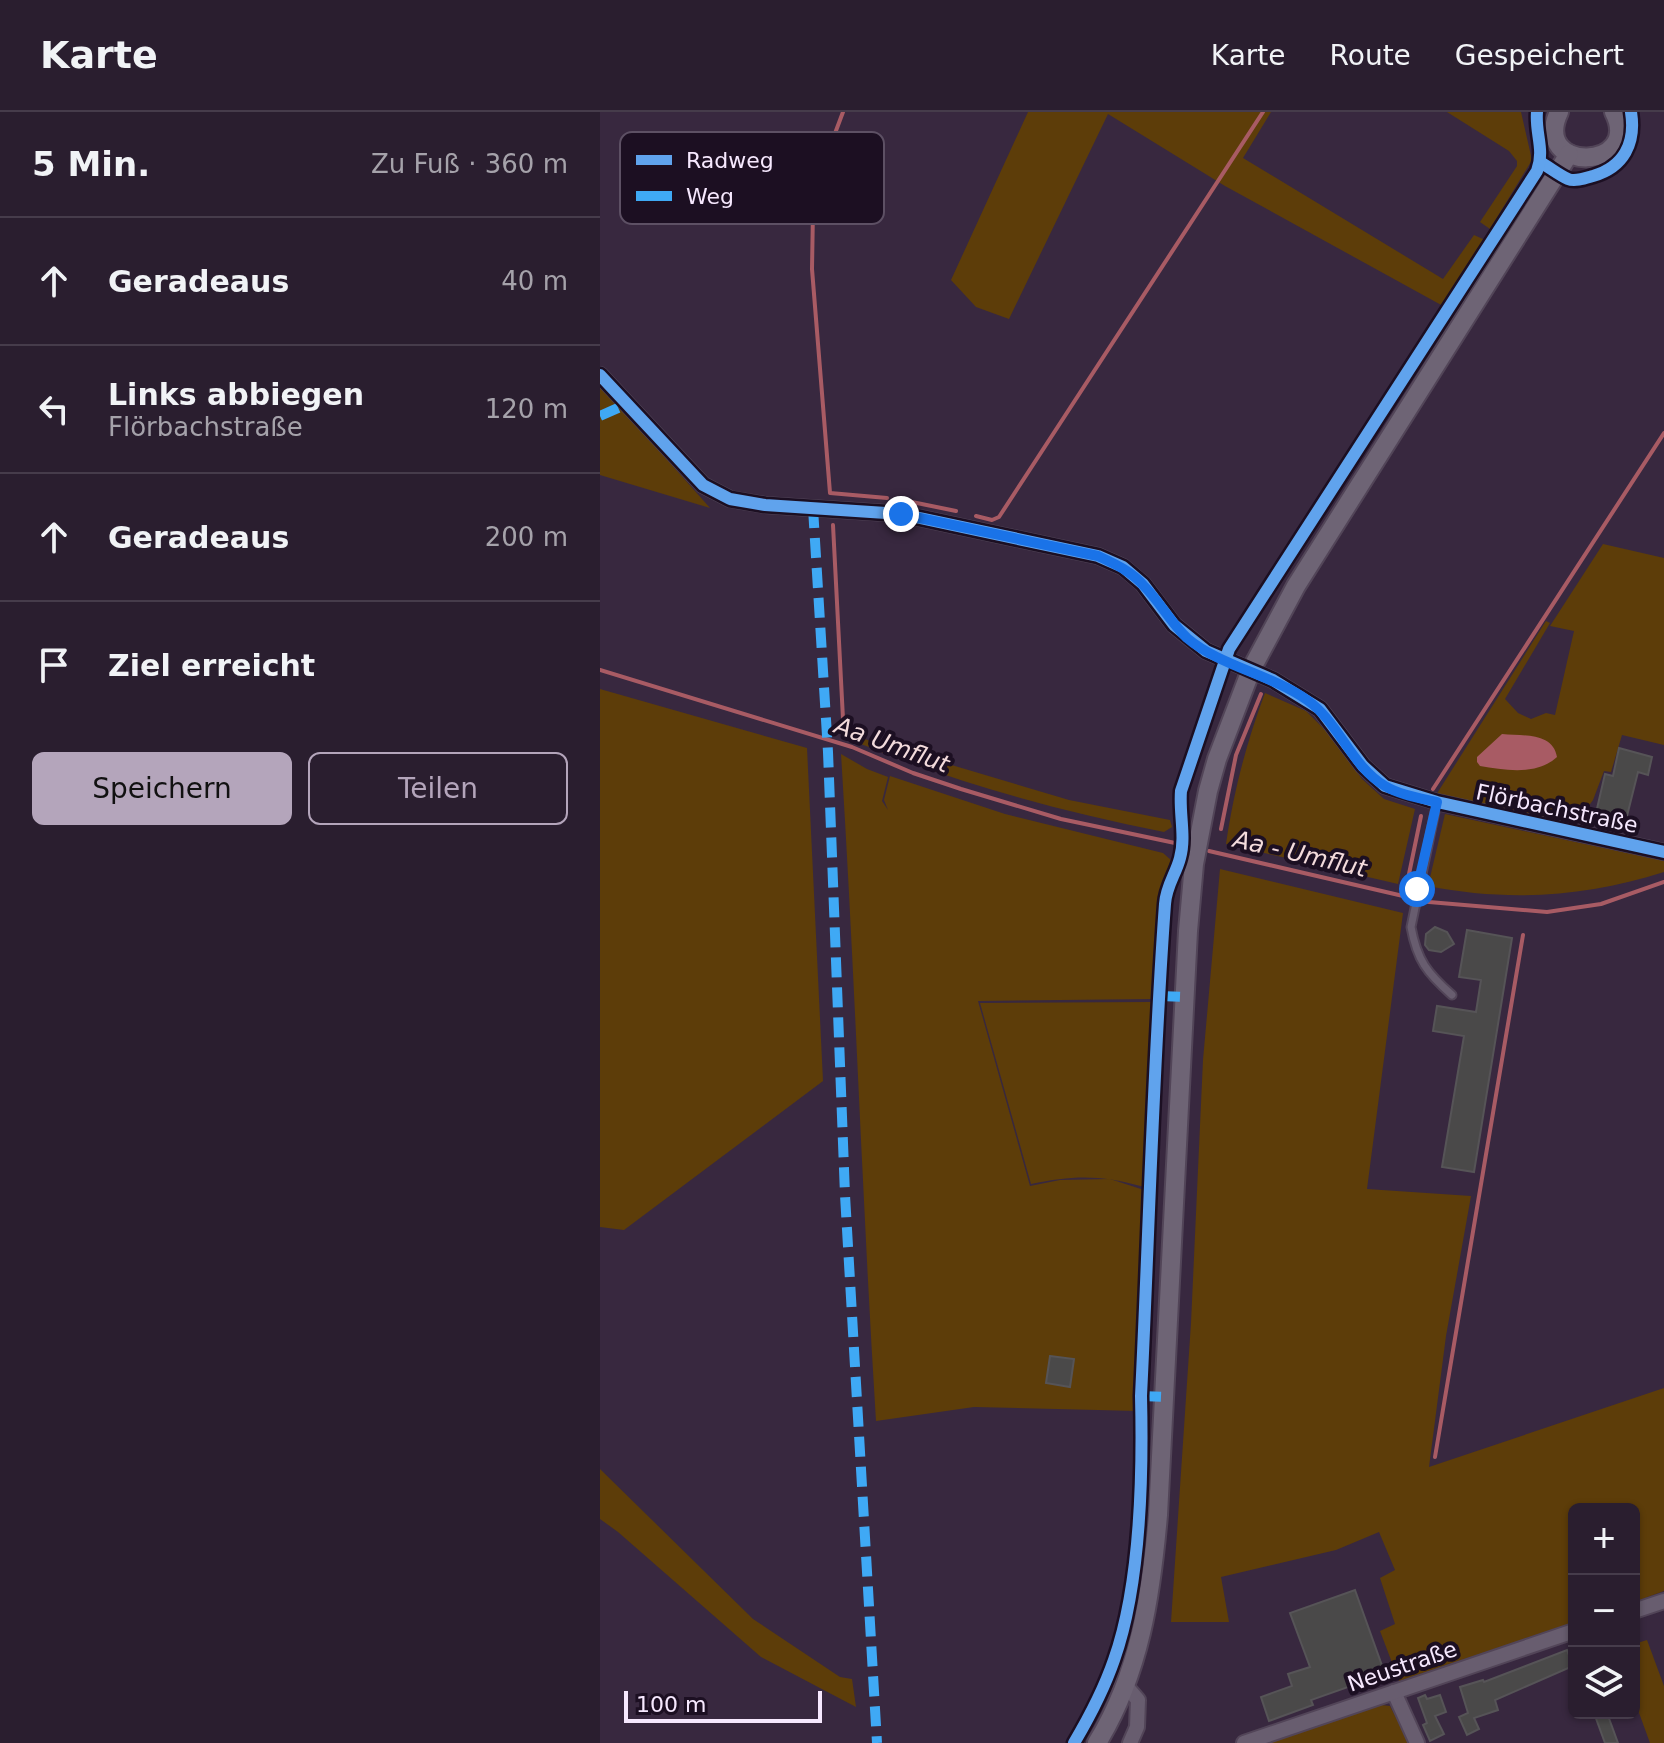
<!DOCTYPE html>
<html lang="de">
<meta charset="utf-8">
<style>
body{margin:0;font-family:"DejaVu Sans",sans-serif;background:#322737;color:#f1f3f6}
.controls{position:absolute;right:24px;bottom:24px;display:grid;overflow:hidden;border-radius:12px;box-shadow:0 2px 6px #0004}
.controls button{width:72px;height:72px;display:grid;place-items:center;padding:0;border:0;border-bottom:2px solid #463c4b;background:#2a1e2f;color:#f1f3f6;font:40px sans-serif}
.scale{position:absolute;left:24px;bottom:20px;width:198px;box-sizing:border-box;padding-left:8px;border:4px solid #f6e8fe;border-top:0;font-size:22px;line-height:28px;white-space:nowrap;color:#f6e8fe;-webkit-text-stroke:6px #1c0f22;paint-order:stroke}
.stop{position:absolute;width:24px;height:24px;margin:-18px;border:6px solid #1a73e8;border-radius:50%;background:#fff}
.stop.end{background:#1a73e8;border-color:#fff;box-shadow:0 2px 8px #0008}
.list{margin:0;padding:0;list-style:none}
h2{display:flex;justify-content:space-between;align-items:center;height:104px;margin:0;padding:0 32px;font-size:34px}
h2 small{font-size:26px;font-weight:400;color:#a5a2aa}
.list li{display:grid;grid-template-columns:52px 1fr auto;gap:24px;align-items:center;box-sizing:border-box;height:128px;padding:0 32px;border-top:2px solid #463c4b}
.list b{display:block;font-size:30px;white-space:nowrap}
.list p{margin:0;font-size:26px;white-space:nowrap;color:#a5a2aa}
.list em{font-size:26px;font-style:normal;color:#a5a2aa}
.actions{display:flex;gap:16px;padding:24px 32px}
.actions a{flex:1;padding:18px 0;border:2px solid #b4a5bb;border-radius:12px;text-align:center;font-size:28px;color:#b4a5bb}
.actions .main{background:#b4a5bb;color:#111}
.icon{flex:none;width:44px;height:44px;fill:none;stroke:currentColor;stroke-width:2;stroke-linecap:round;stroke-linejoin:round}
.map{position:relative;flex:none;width:1064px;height:1631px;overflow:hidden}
header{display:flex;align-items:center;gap:48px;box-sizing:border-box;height:112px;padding:0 40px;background:#2a1e2f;border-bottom:2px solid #463c4b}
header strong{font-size:38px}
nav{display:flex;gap:44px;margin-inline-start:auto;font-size:28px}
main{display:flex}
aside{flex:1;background:#2a1e2f}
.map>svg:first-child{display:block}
.green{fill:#5d3d09}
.water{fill:#a85b64}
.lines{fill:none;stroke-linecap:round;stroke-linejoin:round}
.stream{stroke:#a85b64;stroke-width:4}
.building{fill:#4a4949;stroke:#565457;stroke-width:2}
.lane-casing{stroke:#524558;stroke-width:11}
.street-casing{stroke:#524558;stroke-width:18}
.secondary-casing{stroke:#524558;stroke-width:22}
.lane{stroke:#685d6f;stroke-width:7}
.street{stroke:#685d6f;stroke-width:14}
.secondary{stroke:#6e6475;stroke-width:18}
.quiet{stroke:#3fa9f5;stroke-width:10;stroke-dasharray:20 10;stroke-linecap:butt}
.cycleway-casing{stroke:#1c0f22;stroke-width:17}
.cycleway{stroke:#60a3ed;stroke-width:12}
.route{stroke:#1a73e8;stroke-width:10}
.labels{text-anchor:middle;stroke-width:8;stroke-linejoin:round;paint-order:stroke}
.street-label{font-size:22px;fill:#f6e8fe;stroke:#1c0f22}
.water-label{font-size:24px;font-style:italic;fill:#f3dbdc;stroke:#1c0f22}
.key{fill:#1c0f22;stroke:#5d5064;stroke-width:2}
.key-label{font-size:22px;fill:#f6e8fe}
</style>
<header>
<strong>Karte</strong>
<nav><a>Karte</a><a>Route</a><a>Gespeichert</a></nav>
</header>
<main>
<aside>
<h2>5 Min.<small>Zu Fuß · 360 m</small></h2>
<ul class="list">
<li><svg class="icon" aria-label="ahead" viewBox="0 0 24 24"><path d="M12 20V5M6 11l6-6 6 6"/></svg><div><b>Geradeaus</b></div><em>40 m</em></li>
<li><svg class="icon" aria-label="left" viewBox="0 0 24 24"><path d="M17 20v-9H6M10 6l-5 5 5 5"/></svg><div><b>Links abbiegen</b><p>Flörbachstraße</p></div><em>120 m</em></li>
<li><svg class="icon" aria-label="ahead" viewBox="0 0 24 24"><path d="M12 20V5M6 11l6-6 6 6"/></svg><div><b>Geradeaus</b></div><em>200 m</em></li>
<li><svg class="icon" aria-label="arrive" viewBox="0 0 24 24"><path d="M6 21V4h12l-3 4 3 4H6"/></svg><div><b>Ziel erreicht</b></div></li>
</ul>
<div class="actions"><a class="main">Speichern</a><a>Teilen</a></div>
</aside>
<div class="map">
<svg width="1064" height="1631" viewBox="0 0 1064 1631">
<rect width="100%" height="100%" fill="#38283f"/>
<g class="green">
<polygon points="428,0 671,0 643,46 843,167 874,123 885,128 843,194 625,74 508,2 409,207 376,195 351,168"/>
<polygon points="847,0 921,0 932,48 890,117 880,110 917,54 917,49 909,39"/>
<polygon points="0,272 110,396 0,363"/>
<polygon points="1003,432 1064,446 1064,633 1022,623 1011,660 1004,659 993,688 974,714 836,683 946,509 950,511 905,587 918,601 931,607 946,601 955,603 974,519 950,514"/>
<polygon points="0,577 207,636 223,969 24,1118 0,1115"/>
<path d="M665 581 706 599 732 625 762 667 784 687 815 697 798 772 626 732C634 678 646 632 665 581Z"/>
<path d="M261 626 469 688 570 708 572 715 564 720C460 699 360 672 261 632Z"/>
<path d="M241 642 267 657 288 665 282 689 288 698 284 688 290 664 405 702 563 741 571 748 560 777 553 887 378 889 430 1074 460 1068 510 1067 544 1078 538 1299 374 1295 276 1309C262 1086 255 864 241 642Z"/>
<path d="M845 702 1064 749V760C986 785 908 790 828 774Z"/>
<polygon points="620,757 803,801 767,1077 871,1084 846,1224 829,1355 1064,1276 1064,1479 1034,1490 1034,1397 974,1397 974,1510 799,1569 780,1519 795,1512 780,1466 795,1458 779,1420 736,1438 621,1465 629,1510 571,1510 591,1211 603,948"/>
<path d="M552 890 544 1075C501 1063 475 1063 431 1072L380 891Z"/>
<polygon points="0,1357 153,1507 240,1565 252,1567 256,1595 161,1545 18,1420 0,1407"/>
<polygon points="1047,1528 1064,1574 1064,1631 1050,1631 1034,1587 1034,1532"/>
<polygon points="781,1593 790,1594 809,1631 664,1631"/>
</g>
<path class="water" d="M902 622C923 624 953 620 957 645 936 664 905 658 880 654L877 650V645Z"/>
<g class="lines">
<g class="stream">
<polyline points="243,0 225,48 213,98 212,157 230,381 287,386"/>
<polyline points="302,388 356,399"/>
<polyline points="376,404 392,408 399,405 663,0"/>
<polyline points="233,413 243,607"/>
<polyline points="0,558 252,635 313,661 361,677 461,707 575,731"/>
<polyline points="833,677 1064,321"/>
<polyline points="621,717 636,643 661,582"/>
<polyline points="609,739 829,790 947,800 1001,792 1064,770"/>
<polyline points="809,762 821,704"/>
<polyline points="835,1345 923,823"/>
</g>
</g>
<g class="building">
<polygon points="1019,636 1052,645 1048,663 1038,660 1026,708 996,701 1005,662 1013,664"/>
<polygon points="835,815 847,820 854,832 841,840 829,838 825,833 826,822"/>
<polygon points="867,818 912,826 874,1060 842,1055 864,924 833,919 837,894 876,900 881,868 859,865"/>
<polygon points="450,1244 474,1247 470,1275 446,1271"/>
<polygon points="755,1478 785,1562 711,1588 713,1593 669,1609 661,1585 692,1574 688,1562 710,1555 690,1501"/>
<polygon points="967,1538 973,1554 895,1588 898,1598 874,1606 879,1617 867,1623 859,1605 868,1601 860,1575 883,1568 884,1570"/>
<polygon points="825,1583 827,1587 840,1583 846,1600 835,1604 844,1622 830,1629 823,1613 827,1611 818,1586"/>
<polygon points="994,1601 1007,1601 1018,1631 1005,1631"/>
</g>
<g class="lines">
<g class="lane-casing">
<path id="lane" d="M837 690 811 815C817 848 827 861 852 883"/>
</g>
<g class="street-casing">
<g id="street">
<polyline points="0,263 103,373 130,387 165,393 301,402 498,444 523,455 543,472 574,513 606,539 673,568 720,597 763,654 785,674 837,690 1064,740"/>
<polyline points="1034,1499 1064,1489"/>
<polyline points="526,1574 538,1588 537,1615 530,1631"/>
<polyline points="794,1580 817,1631"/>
<polyline points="644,1631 974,1519"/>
</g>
</g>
<g class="secondary-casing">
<g id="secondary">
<path d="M959 0C930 62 1044 59 1014 0"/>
<path d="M497 1631C540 1561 551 1483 558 1403L588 819 594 752 608 679 617 647 651 558 696 474 969 42"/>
</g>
</g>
<use href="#lane" class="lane"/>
<use href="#street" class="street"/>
<use href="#secondary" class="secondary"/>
<g class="quiet">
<polyline points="0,304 27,292"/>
<polyline points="213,396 228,640 245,1083 277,1631"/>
<polyline points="560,884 584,885"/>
<polyline points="541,1284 564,1285"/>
</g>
<g class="cycleway-casing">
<g id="cycleway">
<path d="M940 50C949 55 959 63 968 67 975 70 986 66 993 64 1024 55 1036 31 1031 0"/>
<polyline points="0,263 103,373 130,387 165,393 301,402 498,444 523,455 543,472 574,513 606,539 673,568 720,597 763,654 785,674 837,690 1064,740"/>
<path d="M474 1631C490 1604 504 1577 514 1548 541 1472 543 1365 541 1284 549 1120 553 955 565 792 566 774 576 762 580 746 586 725 579 701 581 679L629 537 937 59C945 37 935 22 937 0"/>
</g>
</g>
<use href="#cycleway" class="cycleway"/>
</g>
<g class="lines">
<path class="route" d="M301 402 498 444C515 452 531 459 544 474 560 490 570 510 587 526 620 554 670 562 707 588 739 610 751 654 785 674 800 683 820 686 837 690L817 777"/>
</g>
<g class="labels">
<g class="street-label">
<text transform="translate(957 696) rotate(12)" y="8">Flörbachstraße</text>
<text transform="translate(802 1554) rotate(-19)" y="8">Neustraße</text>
</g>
<g class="water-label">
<text transform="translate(292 633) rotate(20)" y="8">Aa Umflut</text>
<text transform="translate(700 742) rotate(13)" y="8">Aa - Umflut</text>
</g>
</g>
<rect x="20" y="20" width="264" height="92" rx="12" class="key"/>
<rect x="36" y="43" width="36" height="10" fill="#60a3ed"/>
<rect x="36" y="79" width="36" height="10" fill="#3fa9f5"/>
<g class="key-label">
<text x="86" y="56">Radweg</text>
<text x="86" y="92">Weg</text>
</g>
</svg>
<div class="controls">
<button>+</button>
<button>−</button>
<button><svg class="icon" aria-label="layers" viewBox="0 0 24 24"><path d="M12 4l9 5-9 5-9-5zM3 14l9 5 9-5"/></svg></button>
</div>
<div class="scale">100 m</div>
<div class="stop" style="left:817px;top:777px"></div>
<div class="stop end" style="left:301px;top:402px"></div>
</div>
</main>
